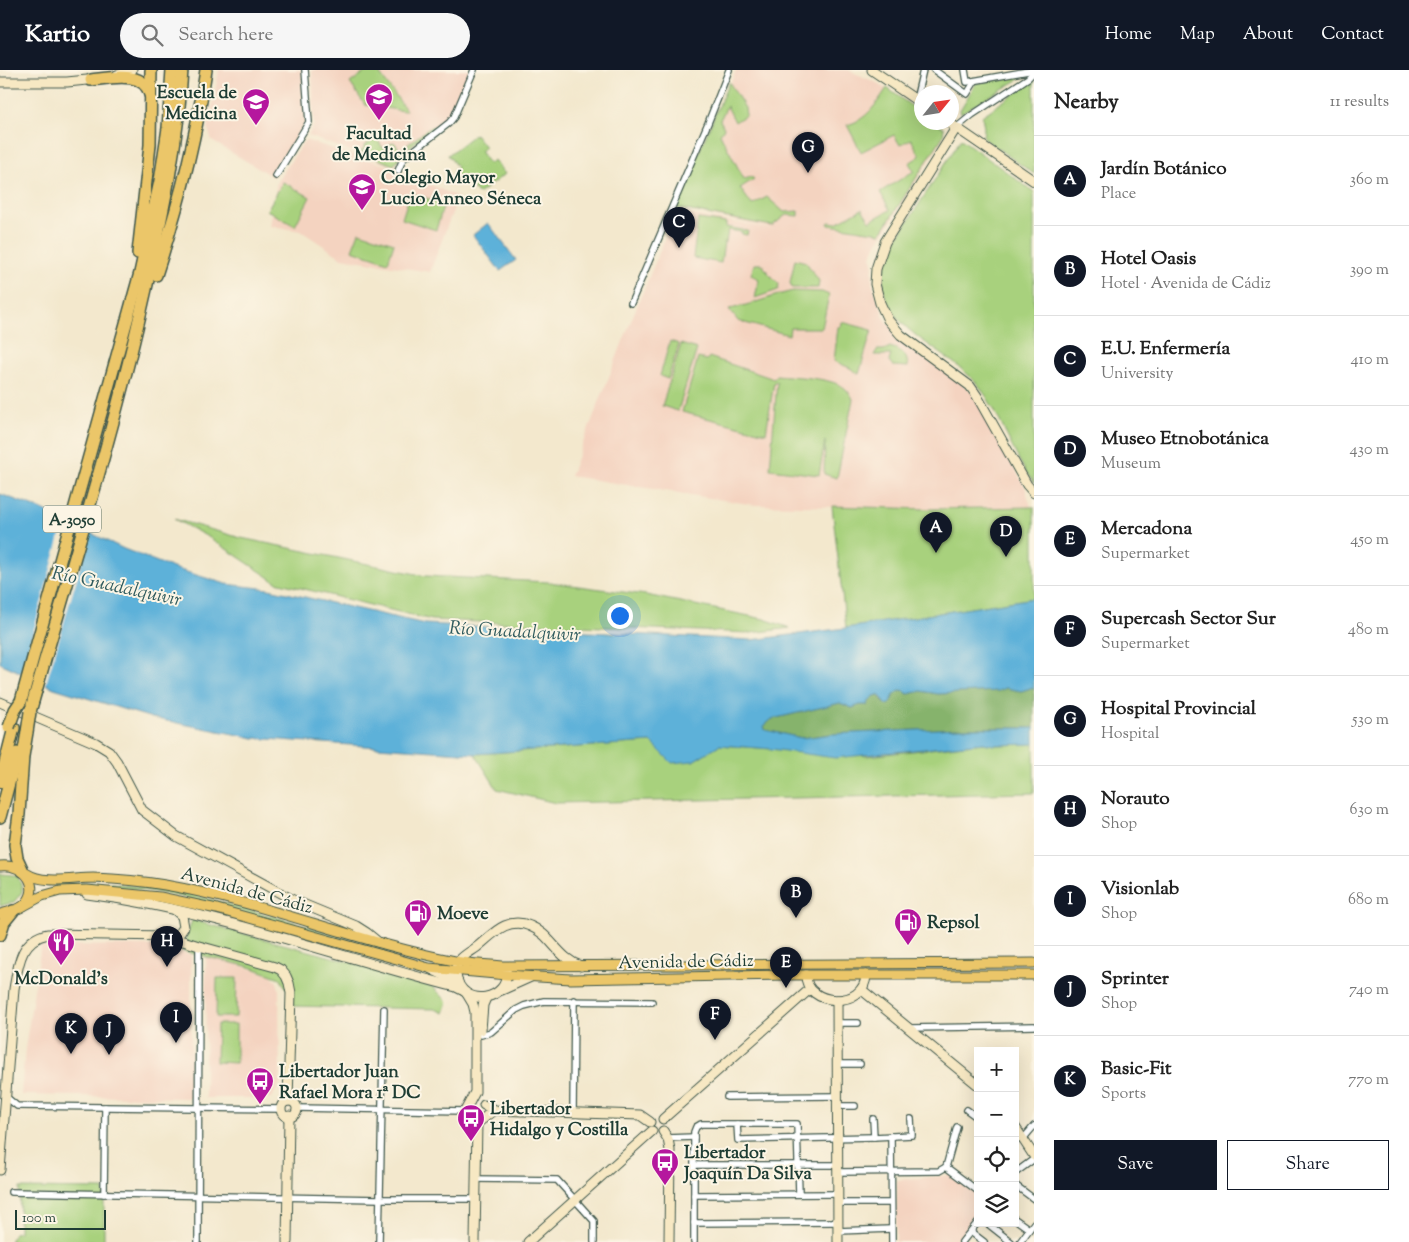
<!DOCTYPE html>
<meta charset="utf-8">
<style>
body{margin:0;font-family:"Sorts Mill Goudy",serif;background:#f6f6f6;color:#222}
.controls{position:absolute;right:15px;bottom:15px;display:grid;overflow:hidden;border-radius:0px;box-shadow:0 5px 20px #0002}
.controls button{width:45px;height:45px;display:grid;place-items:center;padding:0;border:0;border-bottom:1px solid #e0e0e0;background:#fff;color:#222;font:25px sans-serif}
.compass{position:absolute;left:914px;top:15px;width:45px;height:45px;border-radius:50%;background:#fff;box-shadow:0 5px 20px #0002;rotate:60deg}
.scale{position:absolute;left:15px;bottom:12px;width:91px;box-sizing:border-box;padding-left:5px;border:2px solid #1f3d34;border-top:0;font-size:14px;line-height:18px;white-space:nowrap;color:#1f3d34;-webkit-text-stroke:4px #fcf5e5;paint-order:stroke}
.you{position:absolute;left:619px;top:545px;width:18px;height:18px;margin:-12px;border:4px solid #fff;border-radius:50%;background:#1a73e8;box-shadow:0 0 0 8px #1a73e833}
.badge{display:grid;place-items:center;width:32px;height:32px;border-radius:50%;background:#111827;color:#fff;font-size:16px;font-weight:700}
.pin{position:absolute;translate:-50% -41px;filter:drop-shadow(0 1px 2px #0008)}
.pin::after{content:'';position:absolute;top:26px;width:18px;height:15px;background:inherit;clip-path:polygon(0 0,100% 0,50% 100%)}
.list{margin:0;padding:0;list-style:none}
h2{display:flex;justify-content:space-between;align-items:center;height:65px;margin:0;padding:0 20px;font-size:21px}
h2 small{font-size:16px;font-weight:400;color:#767676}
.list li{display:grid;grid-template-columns:32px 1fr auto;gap:15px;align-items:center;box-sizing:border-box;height:90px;padding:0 20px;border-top:1px solid #e0e0e0}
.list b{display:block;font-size:19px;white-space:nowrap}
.list p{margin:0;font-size:16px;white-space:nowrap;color:#767676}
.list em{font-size:16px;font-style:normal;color:#767676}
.actions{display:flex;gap:10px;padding:15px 20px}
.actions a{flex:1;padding:11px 0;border:1px solid #111827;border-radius:0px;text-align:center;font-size:18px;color:#111827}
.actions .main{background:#111827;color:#fff}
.icon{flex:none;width:28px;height:28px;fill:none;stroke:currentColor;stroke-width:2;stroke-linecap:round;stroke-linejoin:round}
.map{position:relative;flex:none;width:1034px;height:1172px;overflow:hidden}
header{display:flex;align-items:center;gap:30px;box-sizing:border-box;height:70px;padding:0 25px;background:#111827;color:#fff}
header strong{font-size:24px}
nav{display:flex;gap:28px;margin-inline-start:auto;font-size:18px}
.search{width:350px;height:45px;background:#f6f6f6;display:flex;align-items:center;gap:12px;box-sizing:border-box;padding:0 18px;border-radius:28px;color:#767676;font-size:19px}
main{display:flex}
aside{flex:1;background:#fff}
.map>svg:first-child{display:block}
.built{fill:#f4d3c0}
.green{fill:#a8d17d;stroke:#648758}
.forest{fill:#86b36c;stroke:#527850}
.water{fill:#5db1d9;stroke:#3e7786}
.pier{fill:#f3e8cd}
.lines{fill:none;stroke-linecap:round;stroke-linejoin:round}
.street-casing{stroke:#3f574b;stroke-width:8}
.secondary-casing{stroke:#3f574b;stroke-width:11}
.primary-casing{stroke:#3f574b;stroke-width:11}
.highway-casing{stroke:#3f574b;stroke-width:14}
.street{stroke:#fff;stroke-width:5.5}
.secondary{stroke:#f7e8c3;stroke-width:9}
.primary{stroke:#ebc669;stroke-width:9}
.highway{stroke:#ebc669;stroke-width:11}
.highway-bridge-casing{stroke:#3f574b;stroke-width:14;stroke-linecap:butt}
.highway-bridge{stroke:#ebc669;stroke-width:11}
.labels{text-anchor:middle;stroke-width:4;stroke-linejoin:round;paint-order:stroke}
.shield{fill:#fcf5e5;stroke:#617469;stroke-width:1}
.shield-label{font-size:16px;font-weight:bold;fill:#1f3d34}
.poi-label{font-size:18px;font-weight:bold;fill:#1f3d34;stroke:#fcf5e5;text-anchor:start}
.street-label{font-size:18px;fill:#1f3d34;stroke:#fcf5e5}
.water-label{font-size:19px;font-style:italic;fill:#2e5a5d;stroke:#fcf5e5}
</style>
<header>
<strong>Kartio</strong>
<div class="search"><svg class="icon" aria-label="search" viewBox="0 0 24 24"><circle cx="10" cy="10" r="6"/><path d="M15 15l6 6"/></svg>Search here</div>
<nav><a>Home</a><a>Map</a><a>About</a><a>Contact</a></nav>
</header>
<main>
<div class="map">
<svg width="1034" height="1172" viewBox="0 0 1034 1172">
<rect width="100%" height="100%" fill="#fcf5e5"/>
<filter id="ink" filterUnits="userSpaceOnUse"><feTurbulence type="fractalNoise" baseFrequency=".02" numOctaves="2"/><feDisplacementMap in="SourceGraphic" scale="10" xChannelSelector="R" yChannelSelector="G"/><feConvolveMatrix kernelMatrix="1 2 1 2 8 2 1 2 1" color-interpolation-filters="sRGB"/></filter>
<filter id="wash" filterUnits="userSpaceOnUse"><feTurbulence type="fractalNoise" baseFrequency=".0096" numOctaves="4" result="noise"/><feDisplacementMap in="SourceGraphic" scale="20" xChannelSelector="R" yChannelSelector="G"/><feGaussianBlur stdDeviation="1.12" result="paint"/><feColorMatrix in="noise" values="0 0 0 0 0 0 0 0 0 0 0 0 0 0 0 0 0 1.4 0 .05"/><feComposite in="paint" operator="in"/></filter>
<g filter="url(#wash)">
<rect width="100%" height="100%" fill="#f3e8cd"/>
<g class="built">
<polygon points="219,0 302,0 306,53 273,107 212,71 208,59"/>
<polygon points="312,0 470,0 449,47 399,85 395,97 308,66 314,54"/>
<polygon points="736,0 848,0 877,13 921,44 922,52 934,53 944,59 944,67 873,180 871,187 873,192 872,214 886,252 972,322 1025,417 1031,437 926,439 755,435 570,406 635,241 676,142 778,160 679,139"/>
<polygon points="305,70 386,95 458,127 430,202 342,188 301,161 270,156 277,111"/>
<polygon points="41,875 160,876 191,885 191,1028 21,1025 25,979"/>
<polygon points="206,885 271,905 277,912 279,919 280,1013 272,1028 205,1028"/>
<polygon points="951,1105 978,1125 978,1148 968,1162 959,1172 896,1172 897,1110"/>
</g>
<g class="green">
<polygon points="368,0 377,0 406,40 404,41 365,35 350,13"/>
<polygon points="1028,4 961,43 960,40 976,13"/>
<polygon points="1034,10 1034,104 983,68 984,58 982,46"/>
<polygon points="729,12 745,38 746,45 735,52 727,36 720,50 724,58 720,64 744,109 752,107 754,109 740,118 752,135 767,127 784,142 799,141 799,146 786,145 772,156 675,138"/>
<path d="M887 18 921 43 922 52 936 53 944 58 943 66 881 163 829 155 828 153 830 152 836 153 862 139 870 151 890 140 880 122 914 101 909 93 920 86 911 69 900 75 894 65 861 82 847 55C867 50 876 34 887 18Z"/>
<polygon points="432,56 434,58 401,83 397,92 393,95 361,82 366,75 376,68 383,78 394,72 400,80"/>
<polygon points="475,64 485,77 480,81 489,94 494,90 505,104 478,124 468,111 463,114 453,101 457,97 448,85"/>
<path d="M961 69 1034 122V413C1012 386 1001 344 979 316 943 272 858 255 890 179Z"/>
<polygon points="283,112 310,127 295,156 267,140"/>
<polygon points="410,123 444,134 436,160 402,149"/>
<polygon points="698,149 726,153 726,157 748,161 747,165 742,164 742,162 728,160 726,172 724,172 721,193 693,188"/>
<polygon points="359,162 394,173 388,192 352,180"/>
<polygon points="795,189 806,192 819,211 818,218 792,218 790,213"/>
<polygon points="754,194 762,194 769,204 779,214 778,220 755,228 759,209 751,205"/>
<path d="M793 221 822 222 829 225 822 258H790L789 265 738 251 729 239C751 235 771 226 793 221Z"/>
<polygon points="842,252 872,260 859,304 850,298 834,291 838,257 841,256"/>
<polygon points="670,271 679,274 668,309 660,306"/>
<polygon points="681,274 697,279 678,341 662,336"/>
<path d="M890 277C903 281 907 284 908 297L893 296 889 291 891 285H874L877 280H884Z"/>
<path d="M709 287 774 309 776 305C795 307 823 307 840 315 846 318 850 323 853 329L837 408 824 404 825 371 819 405 770 399 777 312H774L766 363 682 342 698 288 707 290Z"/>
<polygon points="832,436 926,439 1034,437 1034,528 846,558"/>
<polygon points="174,449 241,468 426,506 548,512 646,525 764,549 790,558 751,563 432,550 276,512 210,468"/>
<polygon points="651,672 693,691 719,675 869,686 983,673 994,675 1034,674 1034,723 556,733 497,719 475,684"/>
<polygon points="0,804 13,805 18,807 22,817 22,822 14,832 0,836"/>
<path d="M55 812 112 813 191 824 290 851 371 875 444 892V895L414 890C367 878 321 865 275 852 204 831 130 809 55 818Z"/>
<polygon points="192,850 377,899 433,917 448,932 444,943 435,939 288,936 288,921 280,908 250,897 182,881"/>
<polygon points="217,908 237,908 236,947 216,947"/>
<polygon points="217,954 236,954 236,993 216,992"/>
<polygon points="20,1118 104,1119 104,1172 10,1172 14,1163 19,1162"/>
</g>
<path class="forest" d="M1006 618 1021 621 1031 618 1034 619V658H959L832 664 802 668 765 660 764 656 772 649 840 633 852 638 860 635H868C869 629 873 626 878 625L886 635 890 634C892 627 896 621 903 620L908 624 921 621 938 624 998 621Z"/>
<g class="water">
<polygon points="488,153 516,190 500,201 473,165"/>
<path d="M0 424 38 438 124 479 173 498 226 514 269 519 425 554 751 570 846 558 1034 528V619L1031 618 1021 621 1006 618 998 621 938 624 921 621 908 624 903 620C896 621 892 627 890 634L886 635 882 628 878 625C873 626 869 629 868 635H860L852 638 840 633 772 649 764 656 765 660 802 668 832 664 959 658H1034V674L994 675 983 673 835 688 771 679 719 675 693 691 672 693 651 672 475 684 254 668 152 648 54 618 0 593Z"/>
</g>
<polygon class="pier" points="65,448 91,460 45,617 21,606"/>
</g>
<g filter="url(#ink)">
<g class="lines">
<g class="street-casing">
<g id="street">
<polyline points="934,0 967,24 975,11"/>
<polyline points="965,0 967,12 1034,0"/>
<polyline points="916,30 923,0"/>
<polyline points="956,58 972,45 1028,8 1034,2"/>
<polyline points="398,101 403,89 449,53 454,47 474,0"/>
<polyline points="276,106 309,52 305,0"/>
<polyline points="631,233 708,53 729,0"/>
<polyline points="837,953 858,953"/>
<polyline points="909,958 1034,956"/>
<polyline points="481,965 491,962 516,940 524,936 544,931 652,932"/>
<polyline points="837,994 860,994"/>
<polyline points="5,1026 17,1036 281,1039"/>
<polyline points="727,1027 837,1026"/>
<polyline points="837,1036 855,1036"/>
<polyline points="297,1038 465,1041"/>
<polyline points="967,1040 978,1048"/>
<polyline points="573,1043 574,930"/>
<polyline points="873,1049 874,1067 912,1065 911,1049"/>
<polyline points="737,1054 738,1070 874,1067"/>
<polyline points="891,1066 892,1172"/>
<polyline points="667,1068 694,1067"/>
<polyline points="1015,1069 1023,1069 1034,1056"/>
<polyline points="694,1095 838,1095"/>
<polyline points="946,1097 957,1057"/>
<polyline points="838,1102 939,1101 946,1097 978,1121"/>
<polyline points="1015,1103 1034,1089"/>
<polyline points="475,1109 557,1110 594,1151 594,1172"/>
<polyline points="1015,1115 1034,1129"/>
<polyline points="11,1122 379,1129 474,1129"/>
<polyline points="104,1124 105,1037"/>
<polyline points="694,1125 838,1124"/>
<polyline points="838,1133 891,1133"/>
<polyline points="1015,1149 1029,1159"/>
<polyline points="694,1153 838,1152"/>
<polyline points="987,1153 1011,1172"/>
<polyline points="838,1161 891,1159"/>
<polyline points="971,1162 984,1172"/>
<polyline points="198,1172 199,876"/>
<polyline points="379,1172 384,939"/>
<polyline points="694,1172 694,1062 696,1057 701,1054 797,1054 799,1124"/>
<polyline points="962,1172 978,1152"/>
<polyline points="1020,1172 1034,1153"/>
</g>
</g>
<g class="secondary-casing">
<g id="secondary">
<polyline points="872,0 922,34"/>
<polyline points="117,5 132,0"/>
<polyline points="0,12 67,12 97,9"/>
<polyline points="948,52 1034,111"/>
<polyline points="956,58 885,172 876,199 875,214 880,233 888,250 901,265 970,316 977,326 1027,415 1034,423"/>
<polyline points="0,632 96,673 109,681 117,692 142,740 176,766 293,830 356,856 367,863 378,872"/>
<path d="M87 824C214 840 333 886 456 917L462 920"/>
<polyline points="170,866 180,863 184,857 182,846 175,840"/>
<polyline points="431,899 458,912"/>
<path d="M506 899C512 931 461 940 456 905 454 889 466 885 477 877 493 864 507 846 530 856 551 864 558 889 581 896"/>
<path d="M806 905C805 936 865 940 866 905"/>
<polyline points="502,920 531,907"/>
<polyline points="862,920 978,1015"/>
<path d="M467 924 473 934 475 942V1022L465 1041 467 1048 470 1050C482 1056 485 1044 495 1040"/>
<polyline points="837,930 838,1172"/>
<polyline points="481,960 483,935 486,928"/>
<circle cx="289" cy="1039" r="8"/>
<polyline points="484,1035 495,1040 640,1045 650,1052"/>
<polyline points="663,1049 810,919"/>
<polyline points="1015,1057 1034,1086"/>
<polyline points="663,1061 668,1069 670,1080 669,1172"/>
<path d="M0 1100 14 919C18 896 20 869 48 864L167 866 199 876 275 897 281 900 286 906 289 913 291 923 288 1031"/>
<polyline points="287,1172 289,1046"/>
<polyline points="475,1172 477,1052"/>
<polyline points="528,1172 652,1061"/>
</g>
</g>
<g class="primary-casing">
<g id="primary">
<path d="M0 796C26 793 43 819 23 836 16 841 8 842 0 844"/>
<path d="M26 803C44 815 72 808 93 808 117 809 141 811 165 815 263 832 357 872 455 891 471 894 488 895 504 896L1034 893"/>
<polyline points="20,838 42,826 60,821 87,820 160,827 217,839 429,898 507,905 571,909 789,905 1034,905"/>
</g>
</g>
<g class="highway-casing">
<g id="highway">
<path d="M91 10C111 8 145 0 150 25"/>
<polyline points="138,183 150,75 151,0"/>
<path d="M156 205C178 138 196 70 206 0"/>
<polyline points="21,631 140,203 160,111 168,58 172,0"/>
<path d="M30 642C70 501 114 362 146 219 162 146 178 75 182 0"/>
<polyline points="0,712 14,658"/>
<polyline points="0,747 17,683"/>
<polyline points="23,801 17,788 15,775 19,744 23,686 27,662"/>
<polyline points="0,865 4,852 13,841"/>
</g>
</g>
<use href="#street" class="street"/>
<use href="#secondary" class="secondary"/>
<use href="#primary" class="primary"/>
<use href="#highway" class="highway"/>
<g class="highway-bridge-casing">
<g id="highway-bridge">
<polyline points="9,657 15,640 21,631"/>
<polyline points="27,662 30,642"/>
</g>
</g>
<use href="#highway-bridge" class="highway-bridge"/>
</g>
</g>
<defs>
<g id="university-pin" transform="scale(1.4375)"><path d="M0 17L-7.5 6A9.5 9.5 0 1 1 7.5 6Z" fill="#b5179e" stroke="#fcf5e5"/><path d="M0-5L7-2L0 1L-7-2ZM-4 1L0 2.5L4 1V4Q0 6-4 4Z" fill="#fff"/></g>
<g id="fuel-pin" transform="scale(1.4375)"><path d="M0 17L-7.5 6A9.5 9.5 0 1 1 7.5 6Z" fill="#b5179e" stroke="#fcf5e5"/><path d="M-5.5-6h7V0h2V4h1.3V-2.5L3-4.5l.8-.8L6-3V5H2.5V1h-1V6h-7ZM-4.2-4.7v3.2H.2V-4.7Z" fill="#fff"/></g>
<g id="restaurant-pin" transform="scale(1.4375)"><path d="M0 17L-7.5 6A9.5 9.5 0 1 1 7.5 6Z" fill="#b5179e" stroke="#fcf5e5"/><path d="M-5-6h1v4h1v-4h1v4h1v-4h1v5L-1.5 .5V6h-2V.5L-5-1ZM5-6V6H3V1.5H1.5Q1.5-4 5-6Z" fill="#fff"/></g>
<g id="bus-pin" transform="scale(1.4375)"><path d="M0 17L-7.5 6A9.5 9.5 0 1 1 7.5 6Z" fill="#b5179e" stroke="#fcf5e5"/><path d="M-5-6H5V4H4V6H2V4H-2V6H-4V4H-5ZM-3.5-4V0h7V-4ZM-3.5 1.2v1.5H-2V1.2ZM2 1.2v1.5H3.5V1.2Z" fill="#fff"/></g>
</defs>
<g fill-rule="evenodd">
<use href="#university-pin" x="379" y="27"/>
<use href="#university-pin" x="256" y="32"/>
<use href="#university-pin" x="362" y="117"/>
<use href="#fuel-pin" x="418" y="843"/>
<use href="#fuel-pin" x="908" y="852"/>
<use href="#restaurant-pin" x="61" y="872"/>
<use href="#bus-pin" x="260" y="1011"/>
<use href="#bus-pin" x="471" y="1048"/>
<use href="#bus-pin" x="665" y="1092"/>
</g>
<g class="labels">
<rect class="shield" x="43" y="435.5" width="58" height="27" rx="4"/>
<g class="shield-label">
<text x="72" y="455">A-3050</text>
</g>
<g class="poi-label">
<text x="237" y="28" text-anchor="end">Escuela de<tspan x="237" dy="21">Medicina</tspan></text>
<text x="379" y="69" text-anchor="middle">Facultad<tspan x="379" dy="21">de Medicina</tspan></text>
<text x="381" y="113">Colegio Mayor<tspan x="381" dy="21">Lucio Anneo Séneca</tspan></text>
<text x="437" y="849">Moeve</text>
<text x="927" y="858">Repsol</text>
<text x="61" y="914" text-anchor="middle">McDonald's</text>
<text x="279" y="1007">Libertador Juan<tspan x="279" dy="21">Rafael Mora 1ª DC</tspan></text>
<text x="490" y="1044">Libertador<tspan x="490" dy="21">Hidalgo y Costilla</tspan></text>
<text x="684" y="1088">Libertador<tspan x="684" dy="21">Joaquín Da Silva</tspan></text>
</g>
<g class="street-label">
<text transform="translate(247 820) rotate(15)" y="6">Avenida de Cádiz</text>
<text transform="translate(686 891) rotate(-1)" y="6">Avenida de Cádiz</text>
</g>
<g class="water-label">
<text transform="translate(117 515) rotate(12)" y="7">Río Guadalquivir</text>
<text transform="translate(515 560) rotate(3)" y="7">Río Guadalquivir</text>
</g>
</g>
</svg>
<div class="controls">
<button>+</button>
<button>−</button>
<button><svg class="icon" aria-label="locate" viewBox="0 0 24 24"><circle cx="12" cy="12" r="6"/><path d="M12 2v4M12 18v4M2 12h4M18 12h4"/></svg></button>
<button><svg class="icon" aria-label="layers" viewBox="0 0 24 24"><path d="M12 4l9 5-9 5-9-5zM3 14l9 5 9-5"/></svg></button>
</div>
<svg class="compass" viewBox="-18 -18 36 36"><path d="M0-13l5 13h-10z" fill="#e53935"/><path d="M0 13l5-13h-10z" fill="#767676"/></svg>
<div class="scale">100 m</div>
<div class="you"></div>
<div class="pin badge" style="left:936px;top:483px">A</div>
<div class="pin badge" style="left:796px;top:848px">B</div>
<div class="pin badge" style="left:679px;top:178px">C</div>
<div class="pin badge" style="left:1006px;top:487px">D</div>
<div class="pin badge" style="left:786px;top:918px">E</div>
<div class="pin badge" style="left:715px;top:970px">F</div>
<div class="pin badge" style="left:808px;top:103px">G</div>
<div class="pin badge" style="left:167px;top:897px">H</div>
<div class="pin badge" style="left:176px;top:973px">I</div>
<div class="pin badge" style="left:109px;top:985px">J</div>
<div class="pin badge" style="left:71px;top:984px">K</div>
</div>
<aside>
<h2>Nearby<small>11 results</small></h2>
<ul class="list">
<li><span class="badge">A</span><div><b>Jardín Botánico</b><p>Place</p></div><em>360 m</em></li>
<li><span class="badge">B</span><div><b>Hotel Oasis</b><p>Hotel · Avenida de Cádiz</p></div><em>390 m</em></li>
<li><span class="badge">C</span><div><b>E.U. Enfermería</b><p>University</p></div><em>410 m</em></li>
<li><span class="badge">D</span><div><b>Museo Etnobotánica</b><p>Museum</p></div><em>430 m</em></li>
<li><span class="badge">E</span><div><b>Mercadona</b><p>Supermarket</p></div><em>450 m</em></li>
<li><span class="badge">F</span><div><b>Supercash Sector Sur</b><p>Supermarket</p></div><em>480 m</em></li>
<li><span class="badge">G</span><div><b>Hospital Provincial</b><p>Hospital</p></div><em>530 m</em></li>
<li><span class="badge">H</span><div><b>Norauto</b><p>Shop</p></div><em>630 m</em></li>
<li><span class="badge">I</span><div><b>Visionlab</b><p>Shop</p></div><em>680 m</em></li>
<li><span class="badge">J</span><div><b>Sprinter</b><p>Shop</p></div><em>740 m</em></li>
<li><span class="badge">K</span><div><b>Basic-Fit</b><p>Sports</p></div><em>770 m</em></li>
</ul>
<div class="actions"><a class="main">Save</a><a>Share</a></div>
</aside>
</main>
